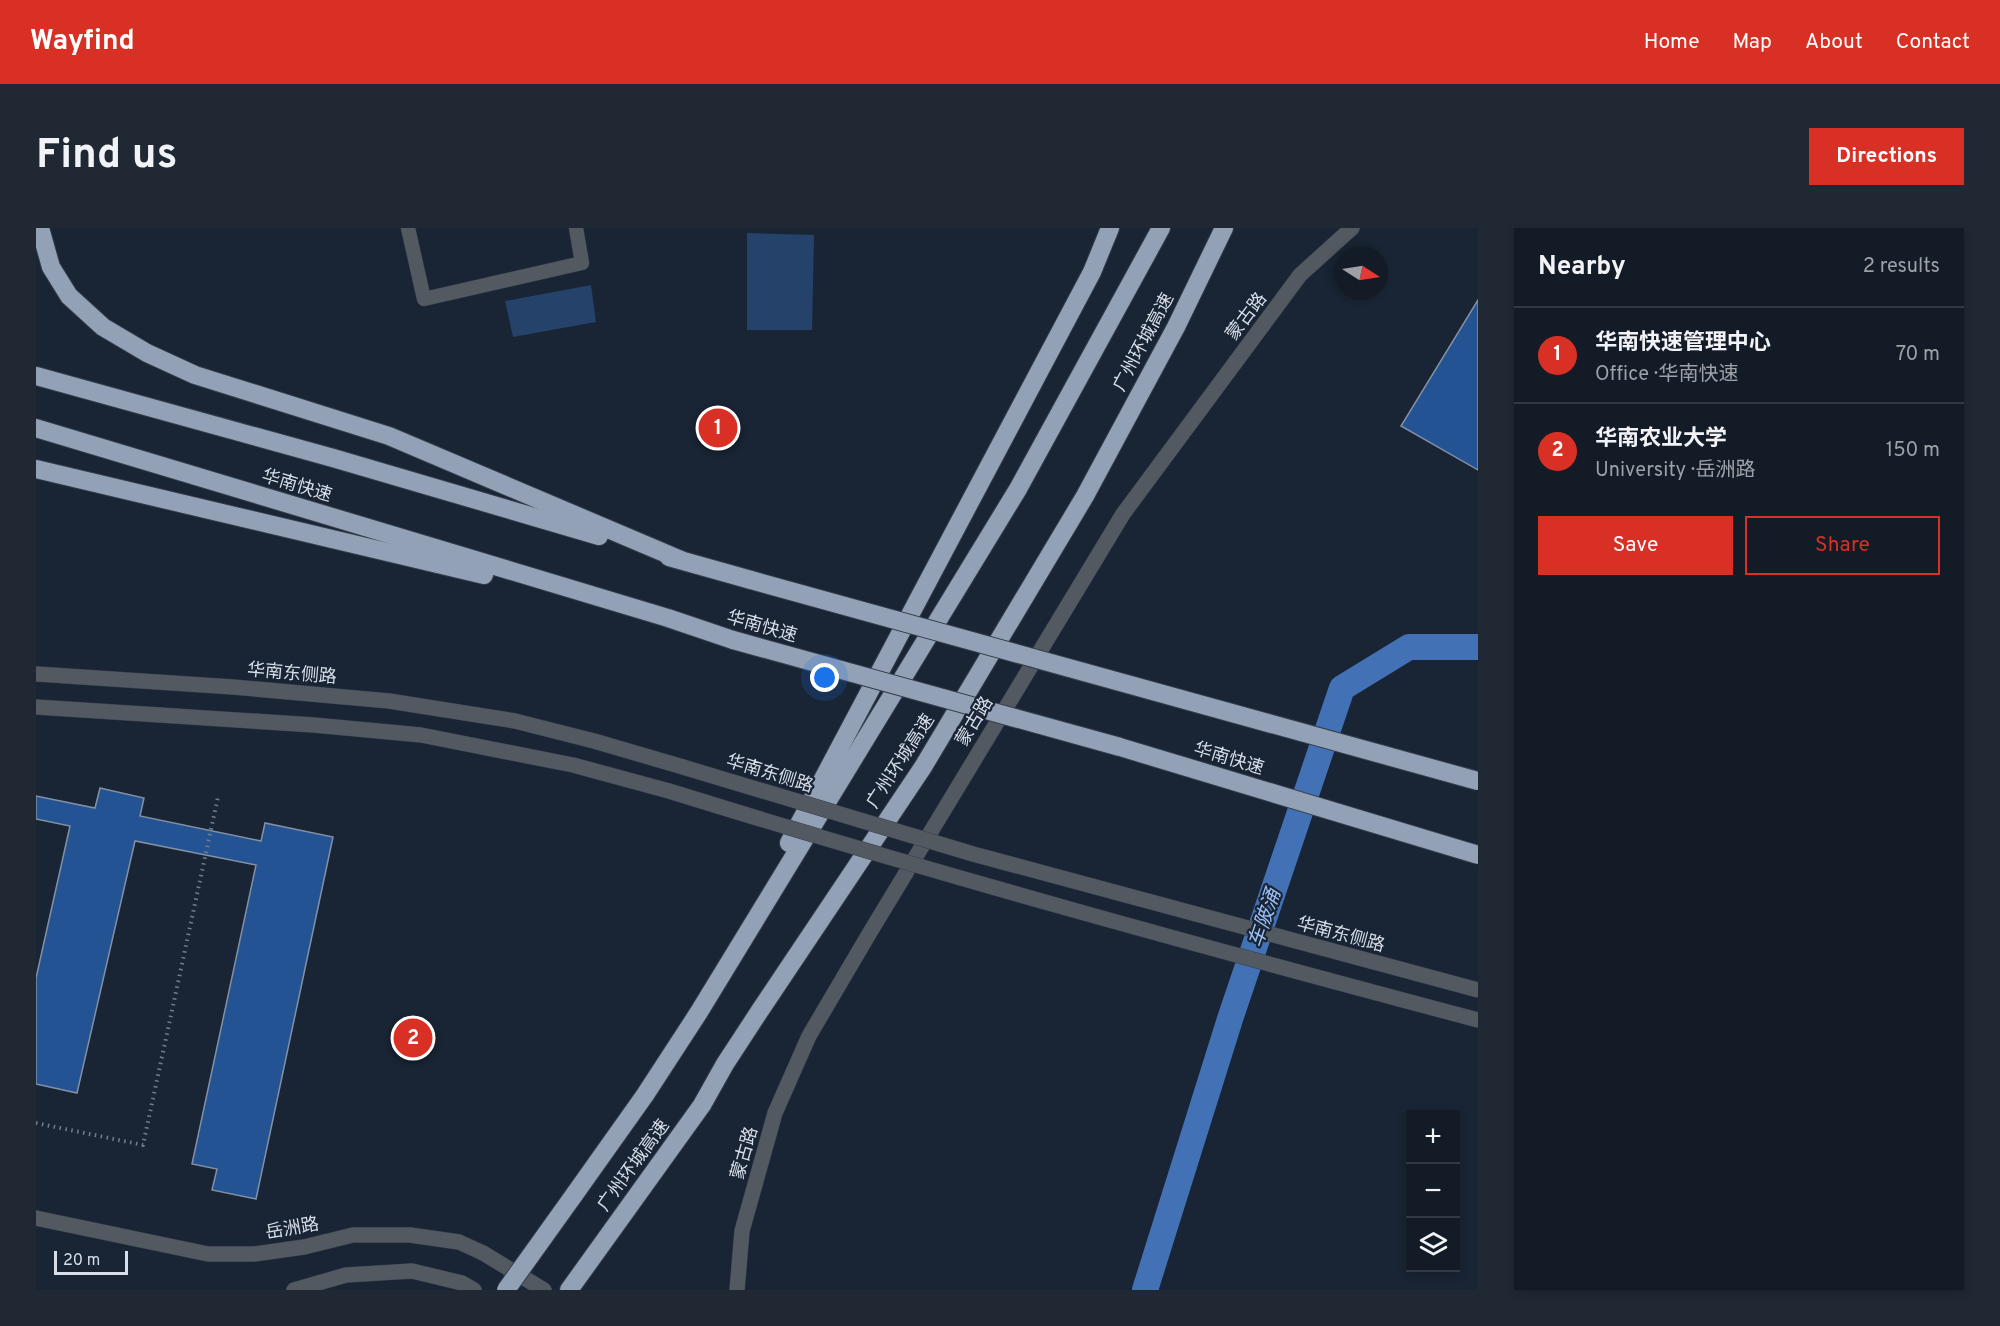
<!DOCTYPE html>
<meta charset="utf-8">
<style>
body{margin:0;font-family:Overpass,"Noto Sans SC",sans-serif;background:#202833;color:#f1f3f6}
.controls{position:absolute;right:18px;bottom:18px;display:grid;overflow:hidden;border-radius:0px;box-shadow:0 3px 9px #0003}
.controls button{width:54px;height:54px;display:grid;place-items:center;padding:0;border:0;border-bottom:2px solid #323944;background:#131b27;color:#f1f3f6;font:30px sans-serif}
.compass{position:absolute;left:1298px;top:18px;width:54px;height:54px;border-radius:50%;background:#131b27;box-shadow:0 3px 9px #0003;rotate:102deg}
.scale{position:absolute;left:18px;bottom:15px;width:74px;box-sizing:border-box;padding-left:6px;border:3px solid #d7dee9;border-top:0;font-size:16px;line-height:21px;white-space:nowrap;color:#d7dee9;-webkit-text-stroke:4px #192434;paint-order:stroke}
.you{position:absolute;left:789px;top:450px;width:21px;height:21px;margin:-15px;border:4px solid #fff;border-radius:50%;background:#1a73e8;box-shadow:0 0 0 9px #1a73e833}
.badge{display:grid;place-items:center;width:39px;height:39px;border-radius:50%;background:#d93025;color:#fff;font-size:20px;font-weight:700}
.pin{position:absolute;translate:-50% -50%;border:3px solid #fff;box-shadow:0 2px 6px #0006}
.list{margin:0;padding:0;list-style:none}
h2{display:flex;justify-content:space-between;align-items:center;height:78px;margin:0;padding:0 24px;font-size:26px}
h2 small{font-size:20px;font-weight:400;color:#9da1a7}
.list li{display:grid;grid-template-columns:39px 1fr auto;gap:18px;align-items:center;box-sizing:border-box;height:96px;padding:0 24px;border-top:2px solid #323944}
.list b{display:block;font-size:22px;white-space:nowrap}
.list p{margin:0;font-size:20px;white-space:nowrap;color:#9da1a7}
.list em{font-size:20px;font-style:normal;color:#9da1a7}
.actions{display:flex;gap:12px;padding:18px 24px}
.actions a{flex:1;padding:14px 0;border:2px solid #d93025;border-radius:0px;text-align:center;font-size:21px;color:#d93025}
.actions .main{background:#d93025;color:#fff}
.icon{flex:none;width:33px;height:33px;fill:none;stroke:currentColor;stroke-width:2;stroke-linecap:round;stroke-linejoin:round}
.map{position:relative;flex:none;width:1442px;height:1062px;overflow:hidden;border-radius:0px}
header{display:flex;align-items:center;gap:36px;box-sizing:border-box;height:84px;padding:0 30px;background:#d93025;color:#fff}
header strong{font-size:28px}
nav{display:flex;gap:33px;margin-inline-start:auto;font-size:21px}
.intro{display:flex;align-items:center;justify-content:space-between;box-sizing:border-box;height:144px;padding:0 36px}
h1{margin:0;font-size:42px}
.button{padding:15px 27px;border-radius:0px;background:#d93025;color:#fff;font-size:21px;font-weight:700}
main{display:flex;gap:36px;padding:0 36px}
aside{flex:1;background:#131b27;border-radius:0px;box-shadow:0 3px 9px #0003}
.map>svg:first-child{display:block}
.green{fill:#25426b}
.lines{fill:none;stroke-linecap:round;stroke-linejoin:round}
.canal{stroke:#4272b5;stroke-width:26}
.building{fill:#245394;stroke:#8290a4;stroke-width:1.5}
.service-casing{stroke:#343e4d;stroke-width:15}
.minor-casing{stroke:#343e4d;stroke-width:16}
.tertiary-casing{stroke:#343e4d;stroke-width:16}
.motorway-casing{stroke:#343e4d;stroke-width:20}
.path{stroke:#747d8b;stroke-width:4;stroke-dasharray:1.5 4.5;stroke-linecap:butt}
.service{stroke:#535961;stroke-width:14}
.minor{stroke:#535961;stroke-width:15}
.tertiary{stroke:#535961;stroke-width:15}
.motorway{stroke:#93a1b6;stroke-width:18}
.tertiary-bridge-casing{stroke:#343e4d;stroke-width:16;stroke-linecap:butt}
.motorway-bridge-casing{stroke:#343e4d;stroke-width:20;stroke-linecap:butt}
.tertiary-bridge{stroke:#535961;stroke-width:15}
.motorway-bridge{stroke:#93a1b6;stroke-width:18}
.labels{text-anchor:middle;stroke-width:4.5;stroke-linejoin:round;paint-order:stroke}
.street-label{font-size:18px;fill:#d7dee9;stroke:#192434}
.water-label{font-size:20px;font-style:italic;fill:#9ac0f7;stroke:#192434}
</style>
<header>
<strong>Wayfind</strong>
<nav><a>Home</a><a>Map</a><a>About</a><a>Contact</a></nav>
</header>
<div class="intro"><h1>Find us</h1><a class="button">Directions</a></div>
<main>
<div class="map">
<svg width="1442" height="1062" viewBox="0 0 1442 1062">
<rect width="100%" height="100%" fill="#192434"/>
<g class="green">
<polygon points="711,5 778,7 776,102 711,102"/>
<polygon points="555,57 560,94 477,109 469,73"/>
</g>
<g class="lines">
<polyline class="canal" points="1109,1062 1194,791 1306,460 1373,419 1442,419"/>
</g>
<g class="building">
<polygon points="1442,72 1442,242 1365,198"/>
<polygon points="64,560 108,570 104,588 225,613 229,595 297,609 220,971 176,962 181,941 156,936 220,637 99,613 41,865 0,856 0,750 34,598 0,591 0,568 59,580"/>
</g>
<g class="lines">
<g class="service-casing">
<polyline id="service" points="372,0 388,71 546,35 540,0"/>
</g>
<g class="minor-casing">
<g id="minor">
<polyline points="0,990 172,1026 218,1026 268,1019 317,1007 374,1007 423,1014 447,1025"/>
<polyline points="258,1062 310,1047 376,1043 426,1055 438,1062"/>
<polyline points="701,1062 706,1003 739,885 773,808 833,706 1087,286 1264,47 1316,0"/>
</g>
</g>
<g class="tertiary-casing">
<g id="tertiary">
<polyline points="0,446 197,459 353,473 479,493 558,513 647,539"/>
<polyline points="0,479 278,497 385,507 537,537 633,563"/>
<polyline points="447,1025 508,1062"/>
</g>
</g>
<g class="motorway-casing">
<g id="motorway">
<polyline points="4,0 15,39 33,68 67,99 111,125 159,147 353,208 645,332"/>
<polyline points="0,148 297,230 563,308"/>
<polyline points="0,200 632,390 697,412"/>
<polyline points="0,241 448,347"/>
<polyline points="633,329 715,352"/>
<polyline points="753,615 1056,44 1074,0"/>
<polyline points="538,967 609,867 663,784 982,261 1125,0"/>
<polyline points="533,1062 666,877 689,836 723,784 887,539 1049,268 1140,99 1188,0"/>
</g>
</g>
<polyline class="path" points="0,895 107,917 182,569"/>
<use href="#service" class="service"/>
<use href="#minor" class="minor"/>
<use href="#tertiary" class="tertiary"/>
<use href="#motorway" class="motorway"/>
<g class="tertiary-bridge-casing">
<g id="tertiary-bridge">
<polyline points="647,539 937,626 1442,762"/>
<path d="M633 563C900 646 1171 720 1442 792"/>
</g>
</g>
<g class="motorway-bridge-casing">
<g id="motorway-bridge">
<polyline points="715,352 1442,553"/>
<polyline points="697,412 1084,519 1442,627"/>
<polyline points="470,1062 538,967"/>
</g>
</g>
<use href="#tertiary-bridge" class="tertiary-bridge"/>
<use href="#motorway-bridge" class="motorway-bridge"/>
</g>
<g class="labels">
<g class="street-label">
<text transform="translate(1210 88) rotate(-53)" y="6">蒙古路</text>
<text transform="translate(1107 114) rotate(-62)" y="6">广州环城高速</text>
<text transform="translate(261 257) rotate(17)" y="6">华南快速</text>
<text transform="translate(726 398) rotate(16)" y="6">华南快速</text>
<text transform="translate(256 445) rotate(5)" y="6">华南东侧路</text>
<text transform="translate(938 493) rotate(-59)" y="6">蒙古路</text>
<text transform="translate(1193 530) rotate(17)" y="6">华南快速</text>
<text transform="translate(864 533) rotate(-57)" y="6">广州环城高速</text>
<text transform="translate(734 545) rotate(17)" y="6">华南东侧路</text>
<text transform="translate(1305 706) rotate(15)" y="6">华南东侧路</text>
<text transform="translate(708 925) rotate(-74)" y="6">蒙古路</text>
<text transform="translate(597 937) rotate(-54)" y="6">广州环城高速</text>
<text transform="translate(256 1000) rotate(-10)" y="6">岳洲路</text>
</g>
<g class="water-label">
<text transform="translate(1228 690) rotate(-71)" y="7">车陂涌</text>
</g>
</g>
</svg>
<div class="controls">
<button>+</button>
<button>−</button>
<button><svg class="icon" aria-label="layers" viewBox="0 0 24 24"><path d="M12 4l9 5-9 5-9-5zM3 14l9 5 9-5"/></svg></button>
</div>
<svg class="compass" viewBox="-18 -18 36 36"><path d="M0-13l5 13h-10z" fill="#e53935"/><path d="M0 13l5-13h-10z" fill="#9da1a7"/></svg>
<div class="scale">20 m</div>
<div class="you"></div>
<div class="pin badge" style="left:682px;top:200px">1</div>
<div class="pin badge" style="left:377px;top:810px">2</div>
</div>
<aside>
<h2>Nearby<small>2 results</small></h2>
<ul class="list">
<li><span class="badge">1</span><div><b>华南快速管理中心</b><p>Office · 华南快速</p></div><em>70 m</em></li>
<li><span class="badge">2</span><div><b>华南农业大学</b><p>University · 岳洲路</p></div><em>150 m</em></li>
</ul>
<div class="actions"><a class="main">Save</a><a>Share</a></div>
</aside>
</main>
